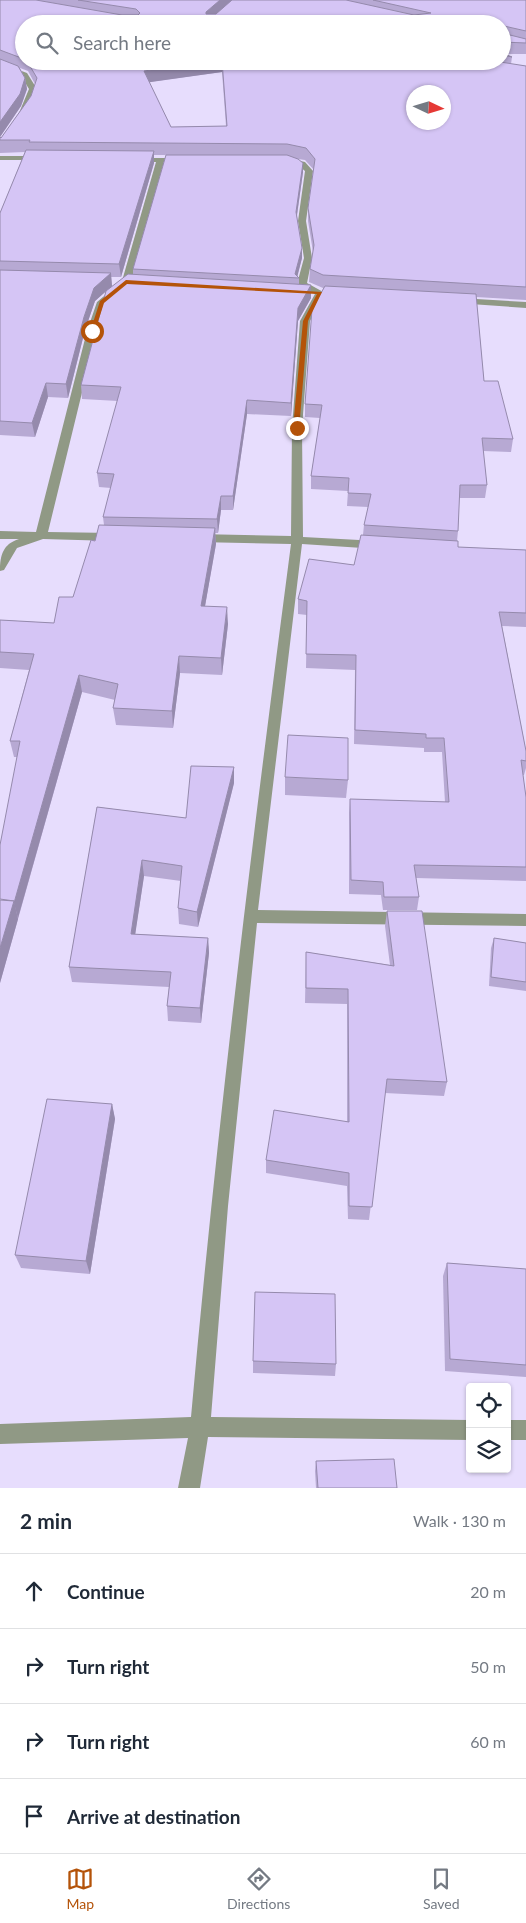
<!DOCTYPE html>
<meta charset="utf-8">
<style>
body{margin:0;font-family:Lato,sans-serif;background:#f6f6f7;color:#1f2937}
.controls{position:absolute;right:15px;bottom:15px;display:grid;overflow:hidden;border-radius:5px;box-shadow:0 1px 4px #0004}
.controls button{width:45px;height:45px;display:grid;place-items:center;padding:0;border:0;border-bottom:1px solid #e0e1e3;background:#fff;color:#1f2937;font:25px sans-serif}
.compass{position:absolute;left:406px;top:85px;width:45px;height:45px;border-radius:50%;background:#fff;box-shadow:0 1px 4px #0004;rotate:94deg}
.stop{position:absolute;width:15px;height:15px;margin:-11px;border:4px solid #b45309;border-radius:50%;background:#fff}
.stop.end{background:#b45309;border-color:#fff;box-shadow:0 1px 5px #0008}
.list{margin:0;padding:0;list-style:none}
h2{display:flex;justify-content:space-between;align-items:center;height:65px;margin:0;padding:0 20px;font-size:21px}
h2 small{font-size:16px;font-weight:400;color:#747a83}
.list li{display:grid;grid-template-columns:32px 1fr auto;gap:15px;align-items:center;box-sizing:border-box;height:75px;padding:0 20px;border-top:1px solid #e0e1e3}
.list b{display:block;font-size:19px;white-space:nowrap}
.list em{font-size:16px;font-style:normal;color:#747a83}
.icon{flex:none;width:28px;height:28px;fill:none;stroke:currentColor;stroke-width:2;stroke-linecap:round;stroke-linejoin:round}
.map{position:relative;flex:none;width:526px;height:1488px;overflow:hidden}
.search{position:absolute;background:#fff;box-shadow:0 1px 4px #0004;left:15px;right:15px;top:15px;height:55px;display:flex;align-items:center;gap:12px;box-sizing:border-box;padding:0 18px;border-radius:28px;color:#747a83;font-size:19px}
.sheet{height:365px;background:#fff}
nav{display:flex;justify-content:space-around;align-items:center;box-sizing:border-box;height:70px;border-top:1px solid #e0e1e3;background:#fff;font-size:14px;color:#747a83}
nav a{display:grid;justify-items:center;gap:2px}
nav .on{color:#b45309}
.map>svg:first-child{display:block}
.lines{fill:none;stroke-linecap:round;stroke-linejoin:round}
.minor{fill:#909985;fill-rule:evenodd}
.wall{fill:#b7a9d3;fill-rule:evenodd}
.shaded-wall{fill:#958aac}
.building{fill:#d5c5f5;stroke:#958aac;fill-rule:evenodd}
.route{fill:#b45309}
</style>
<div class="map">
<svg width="526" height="1488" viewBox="0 0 526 1488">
<rect width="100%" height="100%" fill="#e7ddfd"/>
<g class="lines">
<g class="minor">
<polygon points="0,63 27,73 37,89 26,115 19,113 29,89 21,76 0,68"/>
<polygon points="0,156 39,156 43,158 39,160 0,160"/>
<path d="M133 158H182L186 160 182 162H164L131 282 106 303 97 331 48 532 113 533 119 537 113 541 43 539 17 548 4 570 0 571C0 555 3 544 19 539H0V531L36 532 87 331 97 302 122 281 156 162H133Z"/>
<path d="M286 158 305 162 313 171 306 221 312 258 307 283 325 293 310 321 302 428 303 537 378 541 384 545 378 549 302 544 258 910 526 914V926L257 923 228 1206 211 1417 470 1420V1440L208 1437 200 1488H178L188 1438 0 1444V1424L191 1417C217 1125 253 834 291 544L197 542 191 538 197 534 291 536 292 428 300 321 315 294 297 284 304 258 298 221 305 171 299 166 283 162 282 160Z"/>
<polygon points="459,298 526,302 526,308 456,303 456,299"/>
<rect x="507" y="1420" width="19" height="20"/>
</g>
</g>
<g class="wall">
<path d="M0 0H526V54H504L512 57 511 64 526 66V300L476 297 484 381 513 439 511 452 483 451 487 485 485 498H459L458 531 457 541 458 547 526 550V627L502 626 526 751V768L524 775H523L526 797V881L416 878 419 897 417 910H383L381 895 349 894V813L350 799 445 802 442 752H424V748L354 744 355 670 306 668 307 615 298 614V599L354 565 363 535 364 525 368 507 347 506 348 491 311 489V476L320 418 305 417V404L323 288 309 282 310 269 313 252 308 221V208L314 170 305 160 298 159 303 172 297 216 302 258 297 276 299 278V284L311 285V298L298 321 291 416 247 414 233 510H221L218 533H215L216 544 205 606 228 624 222 675 180 673 173 728 116 725 113 708 115 700 82 692 0 983 17 757H14L10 741 29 670 0 668V620L54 623 73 597 95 541 104 525 103 517 111 488 99 487 97 473 118 401 82 399 81 385 106 291 95 301 85 330 68 398 48 397 35 437 0 435V213L25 152 0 153V137L1 138 31 96 35 84 28 71 20 68 25 78 27 89 21 106 0 137ZM24 24H502V61H24ZM222 72 226 126 171 127 149 82ZM154 155H166L133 269V274L112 286 111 277H121L154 163Z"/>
<polygon points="234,767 234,783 198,927 179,924 178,908 181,881 144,876 135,934 208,938 209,953 201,1023 168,1021 167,1006 169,987 72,982 69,967 97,807 186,818"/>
<polygon points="285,777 348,780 346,798 285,795"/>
<polygon points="387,911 447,1082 444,1096 385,1093 369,1220 348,1219 347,1186 266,1173 266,1160 347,1121 347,1004 305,1003 306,952 390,965 385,926"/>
<polygon points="494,938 526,943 526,991 489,986 491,948"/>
<polygon points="112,1104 115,1119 90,1274 21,1268 15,1255"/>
<polygon points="447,1263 526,1269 526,1377 445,1371 443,1276"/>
<polygon points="253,1361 336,1364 335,1376 253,1373"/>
<polygon points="316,1461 397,1488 316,1488 315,1471"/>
</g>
<g class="shaded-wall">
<polygon points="220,0 236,0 207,23 206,12"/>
<polygon points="214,61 222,61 222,72 144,83 144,71"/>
<polygon points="25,78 27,89 21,106 0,137 0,122"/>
<polygon points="154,151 154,163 121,277 119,264"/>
<polygon points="303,163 303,172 296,221 296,212"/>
<polygon points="302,248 302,258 297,278 295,274"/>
<polygon points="111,273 112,286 95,301 85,330 68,398 66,384 84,317 94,288"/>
<polygon points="311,285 311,298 298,321 291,416 291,403 298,308"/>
<polygon points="46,383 48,397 35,437 32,423"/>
<polygon points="247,400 247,414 233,510 233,496"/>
<polygon points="221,496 221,510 218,533 217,519"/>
<polygon points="215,528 216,544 202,623 201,606"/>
<polygon points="227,607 228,624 222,675 221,658"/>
<polygon points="179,656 180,673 173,728 172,711"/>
<polygon points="79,675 82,692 18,918 14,903"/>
<polygon points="234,767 234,783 198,927 197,912"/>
<polygon points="142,860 144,876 133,949 131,934"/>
<polygon points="14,901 18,919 0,983 0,948"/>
<polygon points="208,938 209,953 201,1023 200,1008"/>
<polygon points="112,1104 115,1119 90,1274 86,1261"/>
</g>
<g class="building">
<polygon points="0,0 36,0 122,15 138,15 140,13 136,9 78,0 220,0 206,12 206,14 216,14 232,0 346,0 414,15 431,13 373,0 526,0 526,31 504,26 502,27 502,24 24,24 24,59 0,50"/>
<polygon points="502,33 526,39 526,43 502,42"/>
<polygon points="502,53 512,57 502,55"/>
<polygon points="0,59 18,66 25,78 20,94 0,122"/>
<path d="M27 61H214L144 71 171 127 227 126 222 61H494L526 66V287L323 275 310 269 314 245 308 208 315 159 306 148 287 144 29 142 30 140H0V137L1 138 31 96 37 78ZM414 92H444V122H414Z"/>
<polygon points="26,150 154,151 119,264 0,261 0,213"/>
<polygon points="166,155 287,155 298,159 303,163 296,212 302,248 295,274 299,278 133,269"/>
<polygon points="0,270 111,273 94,288 84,317 66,384 46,383 32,423 0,421"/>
<polygon points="128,274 311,285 298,308 291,403 247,400 233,496 221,496 217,519 103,517 114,474 97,473 121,387 81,385 106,291"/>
<polygon points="325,286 476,294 484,381 498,381 513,439 482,438 487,485 460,485 458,531 364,525 371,494 348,493 349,478 311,476 322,405 305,404 312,309"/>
<polygon points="99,525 215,528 201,606 227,607 221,658 179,656 172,711 113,708 118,684 79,675 14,903 14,901 0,899 0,845 20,741 10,741 34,654 0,652 0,620 54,623 59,597 73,597 91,540 95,541"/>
<polygon points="361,535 458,541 458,547 526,550 526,613 499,612 526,751 526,761 521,760 526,797 526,867 414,865 419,897 384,897 383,882 351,880 350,799 449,802 444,738 426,738 426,734 355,730 356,655 306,654 307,601 298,599 309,559 354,565"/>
<polygon points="288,735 348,738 348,780 285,777"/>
<polygon points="191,766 234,767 197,912 178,908 182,866 142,860 131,934 208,938 200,1008 167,1006 171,972 69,967 97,807 186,818"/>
<polygon points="0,900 14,901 0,948"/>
<polygon points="387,911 422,911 447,1082 387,1079 372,1207 349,1206 349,1173 266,1160 274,1110 349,1122 348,989 306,988 306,952 394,966"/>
<polygon points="494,938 526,943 526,982 491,977"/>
<polygon points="47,1099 112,1104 86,1261 15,1255"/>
<polygon points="447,1263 526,1269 526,1365 450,1359"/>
<polygon points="255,1292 335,1294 336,1364 253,1361"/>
<polygon points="394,1459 397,1488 318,1488 316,1461"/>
</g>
<polygon class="route" points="126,280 322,292 308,321 299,430 293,428 303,321 317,294 127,284 104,303 95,331 90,332 100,301"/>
</svg>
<div class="controls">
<button><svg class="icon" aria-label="locate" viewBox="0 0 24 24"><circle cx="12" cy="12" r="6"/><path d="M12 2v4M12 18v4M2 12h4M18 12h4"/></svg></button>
<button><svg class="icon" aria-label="layers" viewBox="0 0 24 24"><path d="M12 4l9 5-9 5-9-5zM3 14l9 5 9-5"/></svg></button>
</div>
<svg class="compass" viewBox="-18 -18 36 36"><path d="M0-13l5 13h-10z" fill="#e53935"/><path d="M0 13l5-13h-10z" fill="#747a83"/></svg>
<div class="stop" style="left:92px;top:331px"></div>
<div class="stop end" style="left:297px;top:428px"></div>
<div class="search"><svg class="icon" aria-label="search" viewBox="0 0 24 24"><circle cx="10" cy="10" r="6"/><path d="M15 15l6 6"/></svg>Search here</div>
</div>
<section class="sheet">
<h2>2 min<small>Walk · 130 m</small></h2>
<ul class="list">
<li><svg class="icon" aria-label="ahead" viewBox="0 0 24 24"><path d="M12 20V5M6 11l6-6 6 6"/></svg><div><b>Continue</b></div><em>20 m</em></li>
<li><svg class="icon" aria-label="right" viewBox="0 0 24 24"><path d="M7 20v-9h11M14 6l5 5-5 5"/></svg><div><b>Turn right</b></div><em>50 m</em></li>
<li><svg class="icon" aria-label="right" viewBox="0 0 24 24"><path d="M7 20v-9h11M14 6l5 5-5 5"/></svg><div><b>Turn right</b></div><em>60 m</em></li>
<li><svg class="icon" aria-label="arrive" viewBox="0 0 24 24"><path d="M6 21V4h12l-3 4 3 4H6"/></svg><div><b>Arrive at destination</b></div></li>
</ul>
</section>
<nav>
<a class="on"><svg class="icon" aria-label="map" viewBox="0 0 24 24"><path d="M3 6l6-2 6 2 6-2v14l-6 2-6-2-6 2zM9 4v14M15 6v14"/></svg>Map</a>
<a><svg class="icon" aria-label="directions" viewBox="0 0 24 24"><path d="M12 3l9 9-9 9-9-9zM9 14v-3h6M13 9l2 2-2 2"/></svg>Directions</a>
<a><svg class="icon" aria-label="saved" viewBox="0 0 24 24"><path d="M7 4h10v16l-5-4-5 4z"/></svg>Saved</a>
</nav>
